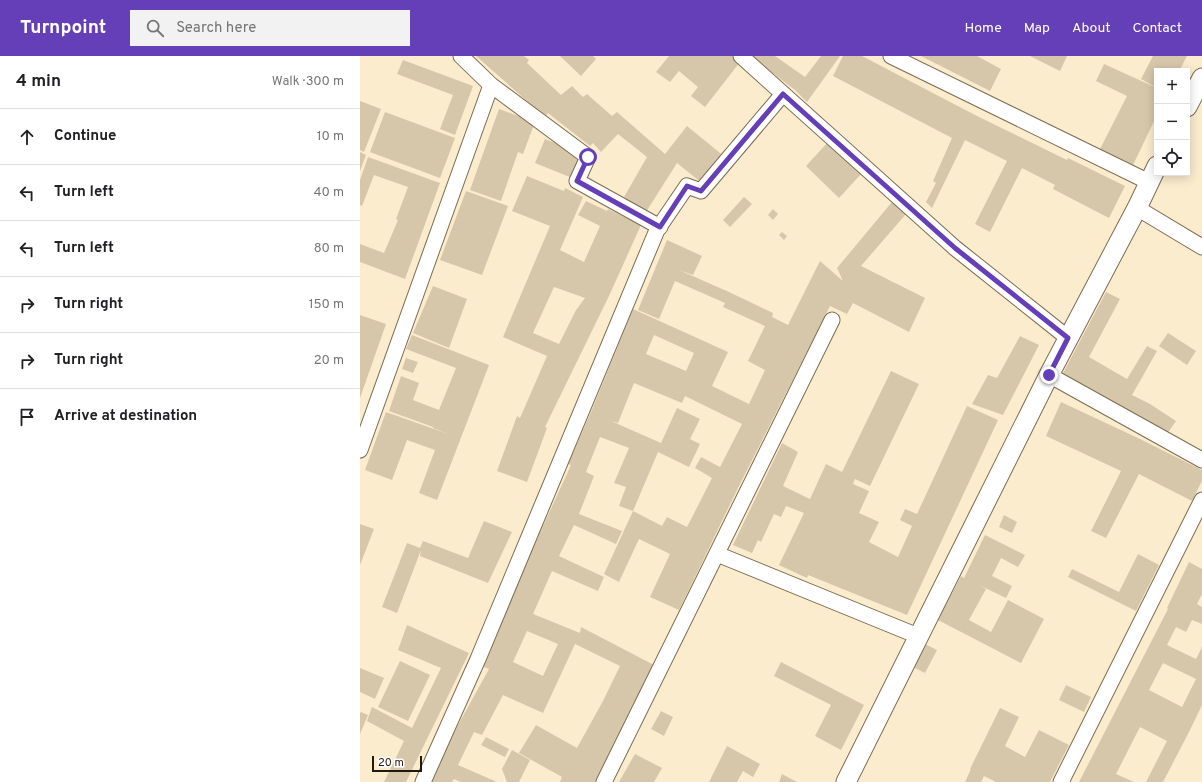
<!DOCTYPE html>
<meta charset="utf-8">
<style>
body{margin:0;font-family:Overpass,sans-serif;background:#f2f2f2;color:#202124}
.controls{position:absolute;right:12px;top:12px;display:grid;overflow:hidden;border-radius:0px;box-shadow:0 2px 10px #0003}
.controls button{width:36px;height:36px;display:grid;place-items:center;padding:0;border:0;border-bottom:1px solid #e0e0e0;background:#fff;color:#202124;font:20px sans-serif}
.scale{position:absolute;left:12px;bottom:10px;width:50px;box-sizing:border-box;padding-left:4px;border:2px solid #1f190e;border-top:0;font-size:11px;line-height:14px;white-space:nowrap;color:#1f190e;-webkit-text-stroke:3px #fff;paint-order:stroke}
.stop{position:absolute;width:12px;height:12px;margin:-9px;border:3px solid #653fb7;border-radius:50%;background:#fff}
.stop.end{background:#653fb7;border-color:#fff;box-shadow:0 1px 4px #0008}
.list{margin:0;padding:0;list-style:none}
h2{display:flex;justify-content:space-between;align-items:center;height:52px;margin:0;padding:0 16px;font-size:17px}
h2 small{font-size:13px;font-weight:400;color:#757577}
.list li{display:grid;grid-template-columns:26px 1fr auto;gap:12px;align-items:center;box-sizing:border-box;height:56px;padding:0 16px;border-top:1px solid #e0e0e0}
.list b{display:block;font-size:15px;white-space:nowrap}
.list em{font-size:13px;font-style:normal;color:#757577}
.icon{flex:none;width:22px;height:22px;fill:none;stroke:currentColor;stroke-width:2;stroke-linecap:round;stroke-linejoin:round}
.map{position:relative;flex:none;width:842px;height:726px;overflow:hidden}
header{display:flex;align-items:center;gap:24px;box-sizing:border-box;height:56px;padding:0 20px;background:#653fb7;color:#fff}
header strong{font-size:19px}
nav{display:flex;gap:22px;margin-inline-start:auto;font-size:14px}
.search{width:280px;height:36px;background:#f2f2f2;display:flex;align-items:center;gap:10px;box-sizing:border-box;padding:0 14px;border-radius:0px;color:#757577;font-size:15px}
main{display:flex}
aside{flex:1;background:#fff}
.map>svg:first-child{display:block}
.building{fill:#d7c7aa;fill-rule:evenodd}
.lines{fill:none;stroke-linecap:round;stroke-linejoin:round}
.minor-casing{stroke:#7b6d52;stroke-width:17}
.tertiary-casing{stroke:#7b6d52;stroke-width:21}
.minor{stroke:#fff;stroke-width:15}
.tertiary{stroke:#fff;stroke-width:19}
.route{stroke:#653fb7;stroke-width:5}
</style>
<header>
<strong>Turnpoint</strong>
<div class="search"><svg class="icon" aria-label="search" viewBox="0 0 24 24"><circle cx="10" cy="10" r="6"/><path d="M15 15l6 6"/></svg>Search here</div>
<nav><a>Home</a><a>Map</a><a>About</a><a>Contact</a></nav>
</header>
<main>
<aside>
<h2>4 min<small>Walk · 300 m</small></h2>
<ul class="list">
<li><svg class="icon" aria-label="ahead" viewBox="0 0 24 24"><path d="M12 20V5M6 11l6-6 6 6"/></svg><div><b>Continue</b></div><em>10 m</em></li>
<li><svg class="icon" aria-label="left" viewBox="0 0 24 24"><path d="M17 20v-9H6M10 6l-5 5 5 5"/></svg><div><b>Turn left</b></div><em>40 m</em></li>
<li><svg class="icon" aria-label="left" viewBox="0 0 24 24"><path d="M17 20v-9H6M10 6l-5 5 5 5"/></svg><div><b>Turn left</b></div><em>80 m</em></li>
<li><svg class="icon" aria-label="right" viewBox="0 0 24 24"><path d="M7 20v-9h11M14 6l5 5-5 5"/></svg><div><b>Turn right</b></div><em>150 m</em></li>
<li><svg class="icon" aria-label="right" viewBox="0 0 24 24"><path d="M7 20v-9h11M14 6l5 5-5 5"/></svg><div><b>Turn right</b></div><em>20 m</em></li>
<li><svg class="icon" aria-label="arrive" viewBox="0 0 24 24"><path d="M6 21V4h12l-3 4 3 4H6"/></svg><div><b>Arrive at destination</b></div></li>
</ul>
</aside>
<div class="map">
<svg width="842" height="726" viewBox="0 0 842 726">
<rect width="100%" height="100%" fill="#fcecce"/>
<g class="building">
<polygon points="116,0 164,0 169,4 167,7 201,39 212,30 223,41 227,38 252,60 257,56 305,98 327,70 365,101 343,128 317,107 286,156 264,141 287,101 258,78 241,96 233,87 230,90 188,57 185,61"/>
<polygon points="200,0 233,0 236,3 221,20"/>
<polygon points="309,0 373,0 380,6 345,51 331,40 338,31 319,15 310,26 296,16"/>
<polygon points="390,0 415,0 445,21 461,0 480,0 447,46 435,34"/>
<polygon points="483,0 502,0 617,60 707,104 708,102 765,130 749,162 693,133 695,129 662,112 630,176 615,168 647,105 605,84 572,152 566,146 576,127 573,125 592,82 473,20"/>
<polygon points="561,0 617,0 641,13 630,35"/>
<polygon points="670,0 707,0 700,15"/>
<polygon points="793,0 827,0 819,15 797,15 797,32 781,23"/>
<polygon points="43,4 113,30 95,79 80,73 93,39 37,18"/>
<polygon points="744,8 797,32 797,59 773,109 740,93 767,40 736,25"/>
<polygon points="0,45 21,53 4,96 0,94"/>
<polygon points="139,53 175,66 163,98 158,96 141,145 110,134"/>
<polygon points="25,56 95,82 80,122 10,96"/>
<polygon points="185,83 222,97 212,122 175,107"/>
<polygon points="469,85 502,117 479,142 446,110"/>
<polygon points="0,96 6,99 0,115"/>
<polygon points="8,101 80,127 45,223 0,206 0,188 24,197 38,164 36,163 48,131 14,119 2,150 0,149 0,124"/>
<path d="M167 120 204 135 205 132 223 141 200 194 224 206 240 170 218 159 226 145 247 155 248 153 281 169 249 240 185 371 187 372 167 426 137 415 157 360 160 362 187 300 143 281 190 170 152 155ZM194 231 225 242 216 254 199 288 173 277Z"/>
<polygon points="106,135 148,150 122,219 80,204"/>
<polygon points="384,141 392,148 370,171 363,164"/>
<path d="M532 146 546 158 501 210 565 242 549 276 493 247 487 258 470 250 378 432 319 554 290 541 310 498 279 483 259 526 244 518 273 455 302 470 307 461 327 471 352 422 335 412 341 401 360 411 382 368 325 340 322 347 274 327 258 367 251 365 301 387 317 352 340 363 330 383 340 388 329 411 298 396 273 455 259 450 266 431 254 427 269 392 240 381 226 416 234 420 219 458 262 475 256 488 214 469 199 500 244 521 238 535 192 515 173 558 220 577 221 571 294 609 235 726H200L202 721 159 697 176 669 217 692 243 645 260 610 215 588 183 657 143 639 122 679 114 676 98 709 137 726H101L94 723 92 726H70L98 669 129 613 119 609 211 409 208 408 231 356 273 253 368 296 352 330 389 348 405 314 388 305 405 270 363 251 365 247 315 225 299 263 278 254 307 184 342 200 333 219 319 214 369 236 413 257 412 261 428 269 460 205 483 225 477 212ZM294 279 334 297 326 315 286 298ZM167 575 198 588 183 620 153 606Z"/>
<polygon points="413,153 418,158 413,164 408,159"/>
<polygon points="422,176 427,180 424,184 419,179"/>
<polygon points="73,230 107,243 89,292 53,277"/>
<polygon points="746,236 760,243 729,301 767,323 787,290 797,295 772,339 790,348 816,365 807,378 702,319"/>
<polygon points="0,259 26,268 0,342"/>
<polygon points="808,277 836,295 827,309 799,290"/>
<polygon points="52,279 129,309 77,444 59,437 75,394 47,384 32,424 5,414 26,356 91,379 73,372 73,371 29,355 41,320 59,327 53,344 79,354 96,312 46,293"/>
<polygon points="660,280 679,289 643,359 612,348 628,319 637,322"/>
<polygon points="46,302 58,306 53,317 42,313"/>
<polygon points="531,315 559,328 510,430 495,423 493,428 509,435 499,457 519,466 509,486 538,501 552,470 540,464 545,453 557,458 607,350 638,364 547,559 448,519 447,522 419,509 444,457 426,450 421,461 414,458 401,486 398,484 392,497 373,489 422,387 438,396 423,430 450,443 466,408 482,416"/>
<polygon points="701,346 778,382 842,414 842,425 832,445 779,418 746,482 731,475 761,415 686,380"/>
<polygon points="644,459 657,466 652,477 639,471"/>
<polygon points="124,465 152,476 128,527 60,500 61,494 37,557 22,551 47,487 60,492 63,485 108,502"/>
<polygon points="0,468 14,473 0,509"/>
<polygon points="625,479 665,499 658,511 641,502 632,520 652,530 646,542 619,529 626,533 609,564 631,576 648,544 684,563 661,607 578,564 601,520 604,522"/>
<polygon points="778,498 799,509 776,555 708,521 712,513 759,536"/>
<path d="M829 506 842 513V538L837 548 842 551V568L832 564 826 576 816 571 807 589 836 603 842 591V649L830 674 803 726H786L807 685 780 671 756 718 774 726H719L808 553 807 552ZM803 607 836 623 822 651 789 634Z"/>
<polygon points="47,569 109,597 46,726 24,726 44,685 7,665 12,651 52,672 81,612 38,594"/>
<polygon points="565,588 577,594 565,617 553,611"/>
<polygon points="40,605 70,619 48,665 18,651"/>
<polygon points="421,606 504,649 481,694 455,680 471,649 414,620"/>
<polygon points="0,612 24,622 15,643 0,636"/>
<polygon points="706,629 731,641 724,656 699,644"/>
<polygon points="640,652 659,661 645,690 665,701 679,674 709,689 690,726 636,726 624,720 621,726 605,726 611,713 610,713"/>
<polygon points="301,655 313,661 304,680 291,673"/>
<polygon points="1,656 8,659 0,678 0,657"/>
<polygon points="126,681 149,693 145,701 121,689"/>
<polygon points="367,690 400,708 393,721 383,715 377,726 349,726"/>
<polygon points="152,694 170,704 159,726 147,726 142,713"/>
<polygon points="275,698 302,712 294,726 259,726"/>
<polygon points="422,718 437,726 419,726"/>
</g>
<g class="lines">
<g class="minor-casing">
<g id="minor">
<polyline points="381,0 595,192 708,282"/>
<polyline points="531,0 789,126"/>
<polyline points="131,29 228,101 217,125 300,171"/>
<polyline points="777,152 842,191"/>
<polyline points="689,319 842,404"/>
<polyline points="0,394 131,29 101,0"/>
<polyline points="357,498 558,580"/>
<polyline points="63,726 118,603 297,174 327,130 341,135 423,38"/>
<polyline points="244,726 472,264"/>
<polyline points="701,726 842,444"/>
</g>
</g>
<g class="tertiary-casing">
<g id="tertiary">
<polyline points="827,51 842,22"/>
<polyline points="486,726 689,319 777,152 797,110"/>
</g>
</g>
<use href="#minor" class="minor"/>
<use href="#tertiary" class="tertiary"/>
</g>
<g class="lines">
<polyline class="route" points="228,101 217,125 300,171 327,130 341,135 423,38 595,192 708,282 689,319"/>
</g>
</svg>
<div class="controls">
<button>+</button>
<button>−</button>
<button><svg class="icon" aria-label="locate" viewBox="0 0 24 24"><circle cx="12" cy="12" r="6"/><path d="M12 2v4M12 18v4M2 12h4M18 12h4"/></svg></button>
</div>
<div class="scale">20 m</div>
<div class="stop" style="left:228px;top:101px"></div>
<div class="stop end" style="left:689px;top:319px"></div>
</div>
</main>
